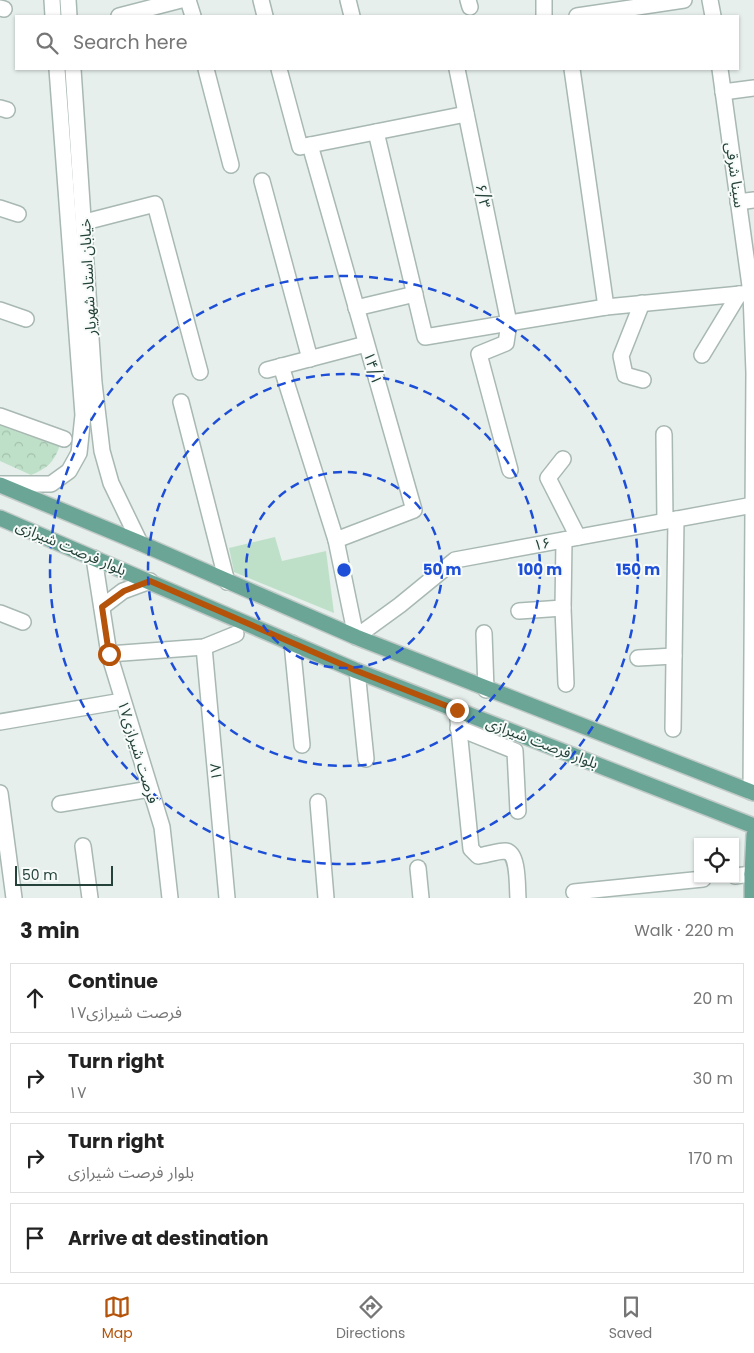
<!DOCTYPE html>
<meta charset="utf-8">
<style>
body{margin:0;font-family:Poppins,"Noto Sans Arabic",sans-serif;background:#f2f2f2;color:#222}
.controls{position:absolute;right:15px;bottom:15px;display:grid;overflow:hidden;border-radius:0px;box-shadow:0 1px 4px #0004}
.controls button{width:45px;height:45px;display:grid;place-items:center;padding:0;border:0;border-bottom:1px solid #e0e0e0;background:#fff;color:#222;font:25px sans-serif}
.scale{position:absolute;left:15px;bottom:12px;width:98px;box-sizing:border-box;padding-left:5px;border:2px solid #24423a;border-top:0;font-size:14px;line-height:18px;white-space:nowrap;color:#24423a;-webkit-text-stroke:4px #f7fbf9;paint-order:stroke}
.stop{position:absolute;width:15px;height:15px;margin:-11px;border:4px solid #b45309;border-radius:50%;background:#fff}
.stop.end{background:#b45309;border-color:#fff;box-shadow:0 1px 5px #0008}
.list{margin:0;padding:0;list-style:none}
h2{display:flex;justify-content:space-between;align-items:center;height:65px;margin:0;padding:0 20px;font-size:21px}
h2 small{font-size:16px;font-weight:400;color:#767676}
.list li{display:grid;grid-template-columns:32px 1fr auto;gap:15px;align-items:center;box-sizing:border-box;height:70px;margin:0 10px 10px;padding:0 10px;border:1px solid #e0e0e0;border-radius:0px}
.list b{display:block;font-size:19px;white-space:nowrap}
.list p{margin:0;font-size:16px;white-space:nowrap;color:#767676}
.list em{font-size:16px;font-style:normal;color:#767676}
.icon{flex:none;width:28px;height:28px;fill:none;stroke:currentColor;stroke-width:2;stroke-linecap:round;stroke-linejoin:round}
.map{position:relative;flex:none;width:754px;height:898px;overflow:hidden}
.search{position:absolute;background:#fff;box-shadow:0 1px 4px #0004;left:15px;right:15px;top:15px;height:55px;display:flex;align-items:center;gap:12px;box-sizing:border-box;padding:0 18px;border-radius:0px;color:#767676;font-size:19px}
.sheet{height:385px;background:#fff}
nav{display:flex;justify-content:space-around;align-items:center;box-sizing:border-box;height:70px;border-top:1px solid #e0e0e0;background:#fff;font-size:14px;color:#767676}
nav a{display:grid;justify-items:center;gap:2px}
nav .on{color:#b45309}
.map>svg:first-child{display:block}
.green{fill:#bfe0c8}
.park{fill:url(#park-crowns)}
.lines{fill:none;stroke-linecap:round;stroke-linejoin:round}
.minor-casing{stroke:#a8b8b2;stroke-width:18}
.major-casing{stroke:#c2cac8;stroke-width:18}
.minor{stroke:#fff;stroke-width:15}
.major{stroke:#6aa596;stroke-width:15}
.route{stroke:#b45309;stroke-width:6}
.ring{fill:none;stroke:#1d4ed8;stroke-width:2.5;stroke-dasharray:9 6}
.labels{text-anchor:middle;stroke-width:4;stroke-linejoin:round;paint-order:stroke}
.street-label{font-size:15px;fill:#24423a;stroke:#f7fbf9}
.centre{fill:#1d4ed8;stroke:#f7fbf9;stroke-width:2.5}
.ring-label{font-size:15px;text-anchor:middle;font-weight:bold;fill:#1d4ed8;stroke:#f7fbf9;stroke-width:4;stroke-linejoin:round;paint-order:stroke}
</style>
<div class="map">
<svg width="754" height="898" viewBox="0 0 754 898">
<defs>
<pattern id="park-crowns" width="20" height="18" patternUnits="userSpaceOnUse" patternTransform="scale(1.25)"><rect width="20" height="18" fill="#bfe0c8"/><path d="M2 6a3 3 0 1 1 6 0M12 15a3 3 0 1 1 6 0" fill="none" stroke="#a4c1ad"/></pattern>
</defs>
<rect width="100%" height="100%" fill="#e6efeb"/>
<polygon class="green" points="275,537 282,561 326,551 334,613 234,572 229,548"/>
<path class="park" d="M0 423 60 445C54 462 48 468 31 475L0 461Z"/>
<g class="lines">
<g class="minor-casing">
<g id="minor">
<polyline points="52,0 53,16"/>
<polyline points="68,0 69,16"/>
<polyline points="188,0 193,16"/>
<polyline points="261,0 265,16"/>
<polyline points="348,0 352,16"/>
<polyline points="468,0 470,7"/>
<polyline points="710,0 713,16"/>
<polyline points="0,8 4,9"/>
<polyline points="119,16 181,0"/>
<polyline points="544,16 544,0"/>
<polyline points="577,16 684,0"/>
<polyline points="73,69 94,383 102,451 111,483 140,543"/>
<polyline points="206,69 231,165"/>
<polyline points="279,69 300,147 466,114"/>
<polyline points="457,69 509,323 506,343 479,354 510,470"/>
<polyline points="572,69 606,307"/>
<polyline points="720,69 751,293 754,373 751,792"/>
<polyline points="723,92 754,88"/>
<polyline points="0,108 7,110"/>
<polyline points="376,132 425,337 606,307 751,293"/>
<polyline points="310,145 414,510 336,540"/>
<polyline points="262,181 310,359"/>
<polyline points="738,202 754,200"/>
<polyline points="0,208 18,214"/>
<polyline points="85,222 155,204 200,372"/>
<polyline points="642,303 621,356 625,375 643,380"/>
<polyline points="356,308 415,294"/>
<polyline points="0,310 26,319"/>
<polyline points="702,355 739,294"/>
<polyline points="281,366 336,540 356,637 400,605 455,560 753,505"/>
<polyline points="267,370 366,344"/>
<polyline points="181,402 227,582"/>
<polyline points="0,416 64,439"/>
<polyline points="664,434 665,521"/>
<polyline points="563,459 548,478 578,537"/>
<polyline points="0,484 51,484 69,471 79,453 83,415 57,69"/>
<polyline points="564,540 563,608 566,684"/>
<polyline points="94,558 109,654 162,827 170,898"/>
<polyline points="102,607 123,591 150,581"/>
<polyline points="519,611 563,608"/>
<polyline points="0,613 23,622"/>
<polyline points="484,633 486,690"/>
<polyline points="292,643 302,745"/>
<polyline points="204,647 227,898"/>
<polyline points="109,654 204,647 236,634"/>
<polyline points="638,658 674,656"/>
<polyline points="357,671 366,759"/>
<path d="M457 710 471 849 478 856C486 855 497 851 505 851 519 852 517 887 518 898"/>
<polyline points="0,722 122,701"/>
<polyline points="458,728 515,751 518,811"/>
<polyline points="673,729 676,519"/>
<polyline points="0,793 14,898"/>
<polyline points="318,802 326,898"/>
<polyline points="60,804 150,789"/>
<polyline points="83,846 90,898"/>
<polyline points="418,868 421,898"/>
<polyline points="735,876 752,874"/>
<polyline points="574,892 703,879"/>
</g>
</g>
<g class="major-casing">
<g id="major">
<polyline points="0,485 140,543 356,637 754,793"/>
<polyline points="0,518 357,671 754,826"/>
<polyline points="754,835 752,874 754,873"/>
<polyline points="752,874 752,898"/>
</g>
</g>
<use href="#minor" class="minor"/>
<use href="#major" class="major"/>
</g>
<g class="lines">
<polyline class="route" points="109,654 102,607 124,591 150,581 357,671 457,710"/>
</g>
<g class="ring">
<circle cx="344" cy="570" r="98"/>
<circle cx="344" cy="570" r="196"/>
<circle cx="344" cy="570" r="294"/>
</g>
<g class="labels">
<g class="street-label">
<text transform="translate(735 175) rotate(82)" y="5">سینا شرقی</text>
<text transform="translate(483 196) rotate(78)" y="5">۶/۳</text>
<text transform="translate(88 277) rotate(-93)" y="5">خیابان استاد شهریار</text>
<text transform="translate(373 368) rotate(74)" y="5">۱۴/۱</text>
<text transform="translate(542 544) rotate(-10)" y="5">۱۶</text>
<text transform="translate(71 548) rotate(23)" y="5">بلوار فرصت شیرازی</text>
<text transform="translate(542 743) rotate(21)" y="5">بلوار فرصت شیرازی</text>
<text transform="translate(138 752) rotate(73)" y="5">۱۷فرصت شیرازی</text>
<text transform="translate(216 772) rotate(-95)" y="5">۱۷</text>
</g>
</g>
<circle cx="344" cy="570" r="8" class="centre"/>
<g class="ring-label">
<text x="442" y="575">50 m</text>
<text x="540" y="575">100 m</text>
<text x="638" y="575">150 m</text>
</g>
</svg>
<div class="controls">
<button><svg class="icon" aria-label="locate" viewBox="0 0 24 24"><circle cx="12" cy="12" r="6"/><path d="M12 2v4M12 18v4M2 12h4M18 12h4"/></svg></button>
</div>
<div class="scale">50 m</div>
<div class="stop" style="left:109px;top:654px"></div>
<div class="stop end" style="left:457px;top:710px"></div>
<div class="search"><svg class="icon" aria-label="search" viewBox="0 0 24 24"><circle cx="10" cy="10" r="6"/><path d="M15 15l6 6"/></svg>Search here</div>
</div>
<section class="sheet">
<h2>3 min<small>Walk · 220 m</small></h2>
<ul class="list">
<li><svg class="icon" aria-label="ahead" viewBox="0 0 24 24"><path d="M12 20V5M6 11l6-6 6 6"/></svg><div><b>Continue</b><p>۱۷فرصت شیرازی</p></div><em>20 m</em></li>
<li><svg class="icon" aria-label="right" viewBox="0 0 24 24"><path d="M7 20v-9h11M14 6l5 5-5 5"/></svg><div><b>Turn right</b><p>۱۷</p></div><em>30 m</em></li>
<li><svg class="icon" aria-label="right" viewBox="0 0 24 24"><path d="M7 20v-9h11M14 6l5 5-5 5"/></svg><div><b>Turn right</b><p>بلوار فرصت شیرازی</p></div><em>170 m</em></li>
<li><svg class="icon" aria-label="arrive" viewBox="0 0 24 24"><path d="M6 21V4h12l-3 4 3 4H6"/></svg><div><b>Arrive at destination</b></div></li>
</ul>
</section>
<nav>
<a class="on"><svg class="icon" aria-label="map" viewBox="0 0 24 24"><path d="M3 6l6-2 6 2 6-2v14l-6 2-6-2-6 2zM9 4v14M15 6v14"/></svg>Map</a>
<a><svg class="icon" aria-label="directions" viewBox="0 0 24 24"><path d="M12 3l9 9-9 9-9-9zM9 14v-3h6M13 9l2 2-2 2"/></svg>Directions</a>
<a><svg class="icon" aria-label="saved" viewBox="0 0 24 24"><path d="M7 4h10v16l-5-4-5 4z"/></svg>Saved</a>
</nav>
